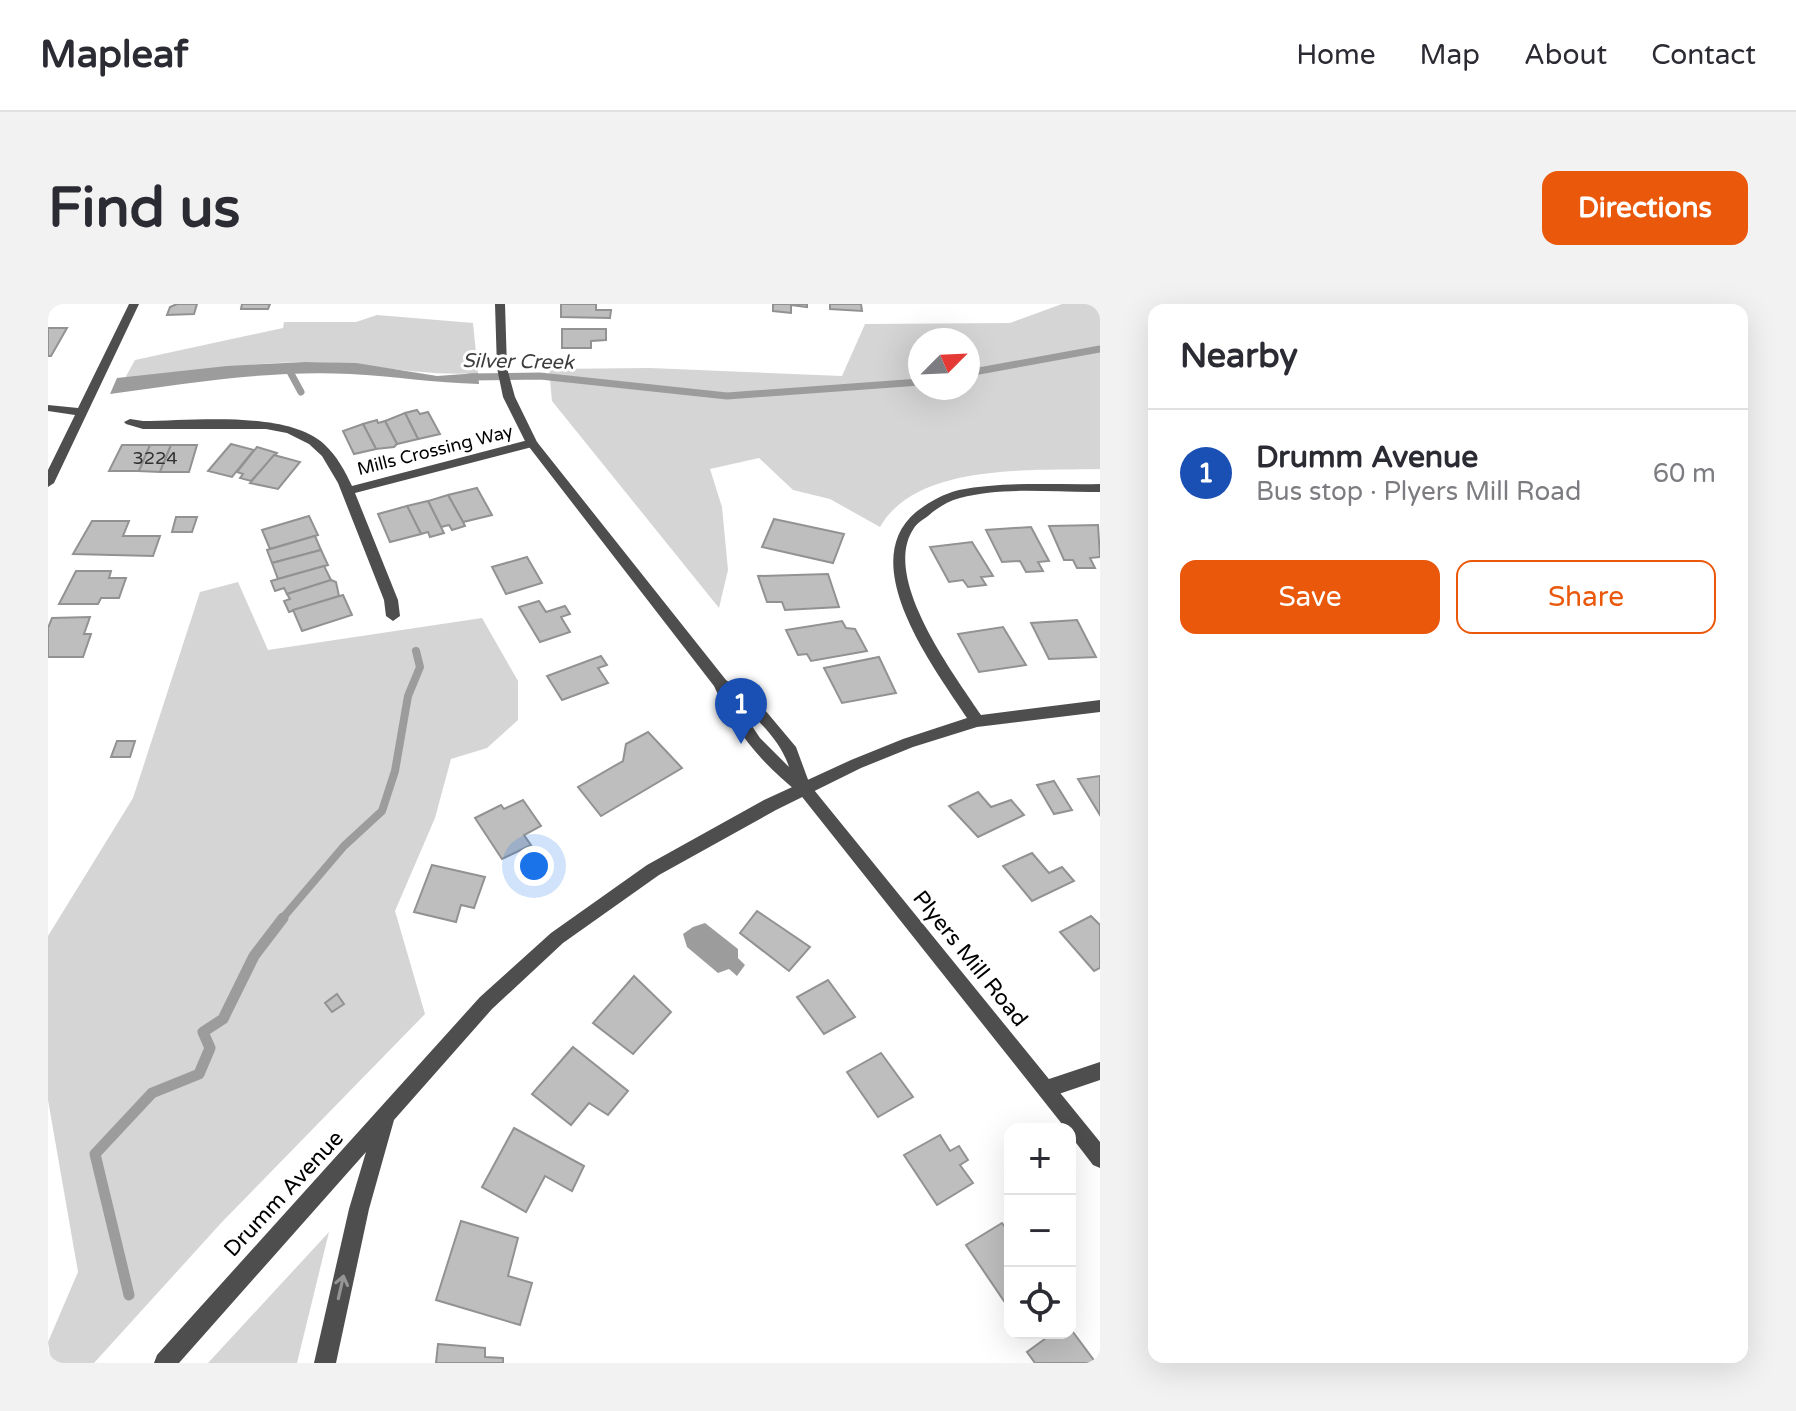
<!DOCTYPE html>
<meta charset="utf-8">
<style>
body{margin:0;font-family:"Varela Round",sans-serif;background:#f2f2f3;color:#2b2b33}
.controls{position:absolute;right:24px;bottom:24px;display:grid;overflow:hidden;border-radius:16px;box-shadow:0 8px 32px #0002}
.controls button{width:72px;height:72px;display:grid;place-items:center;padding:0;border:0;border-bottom:2px solid #e1e1e2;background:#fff;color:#2b2b33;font:40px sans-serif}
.compass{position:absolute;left:860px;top:24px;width:72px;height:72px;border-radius:50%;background:#fff;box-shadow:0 8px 32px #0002;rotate:66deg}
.you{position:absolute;left:486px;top:562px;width:28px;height:28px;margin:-20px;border:6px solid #fff;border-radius:50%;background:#1a73e8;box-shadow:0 0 0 12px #1a73e833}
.badge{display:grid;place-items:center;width:52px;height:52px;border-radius:50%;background:#ea580c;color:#fff;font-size:26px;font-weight:700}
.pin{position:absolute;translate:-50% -66px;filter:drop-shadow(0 2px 4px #0008)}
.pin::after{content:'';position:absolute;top:42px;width:28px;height:24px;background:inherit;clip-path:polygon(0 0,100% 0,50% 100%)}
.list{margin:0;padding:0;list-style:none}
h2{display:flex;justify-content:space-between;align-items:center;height:104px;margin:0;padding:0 32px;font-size:34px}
h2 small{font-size:26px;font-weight:400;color:#7c7c81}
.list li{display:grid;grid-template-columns:52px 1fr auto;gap:24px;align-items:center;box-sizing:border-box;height:128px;padding:0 32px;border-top:2px solid #e1e1e2}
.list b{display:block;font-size:30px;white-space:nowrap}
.list p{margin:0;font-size:26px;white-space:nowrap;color:#7c7c81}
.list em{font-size:26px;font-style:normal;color:#7c7c81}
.actions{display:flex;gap:16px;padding:24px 32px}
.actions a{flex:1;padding:18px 0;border:2px solid #ea580c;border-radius:16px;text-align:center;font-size:28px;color:#ea580c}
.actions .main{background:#ea580c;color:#fff}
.icon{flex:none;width:44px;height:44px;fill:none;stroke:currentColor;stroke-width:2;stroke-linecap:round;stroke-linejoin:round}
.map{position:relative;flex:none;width:1052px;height:1059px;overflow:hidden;border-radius:16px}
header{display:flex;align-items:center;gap:48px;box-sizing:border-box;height:112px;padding:0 40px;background:#fff;border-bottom:2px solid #e1e1e2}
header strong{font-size:38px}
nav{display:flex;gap:44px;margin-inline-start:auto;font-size:28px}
.intro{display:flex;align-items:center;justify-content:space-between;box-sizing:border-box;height:192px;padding:0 48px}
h1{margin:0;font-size:56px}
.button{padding:20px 36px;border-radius:16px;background:#ea580c;color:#fff;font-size:28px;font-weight:700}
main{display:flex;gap:48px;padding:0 48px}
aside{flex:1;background:#fff;border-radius:16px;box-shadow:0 8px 32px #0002}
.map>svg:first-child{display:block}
.green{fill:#d5d5d5;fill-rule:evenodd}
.water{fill:#9c9c9c}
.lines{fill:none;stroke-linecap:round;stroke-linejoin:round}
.stream-far2{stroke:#9c9c9c;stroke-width:7}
.stream-far1{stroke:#9c9c9c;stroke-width:8}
.stream{stroke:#9c9c9c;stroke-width:11}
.building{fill:#bebebe;stroke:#929292;stroke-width:2}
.minor{fill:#4e4e4e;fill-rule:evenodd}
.tertiary{fill:#4e4e4e;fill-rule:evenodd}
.oneway{stroke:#959595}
.labels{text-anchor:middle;stroke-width:6;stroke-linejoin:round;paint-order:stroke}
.far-street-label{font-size:18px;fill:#000;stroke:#fff}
.number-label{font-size:18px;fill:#303030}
.far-water-label{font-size:20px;font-style:italic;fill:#3d3d3d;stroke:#fff}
.street-label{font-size:22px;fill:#000;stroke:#fff}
</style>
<header>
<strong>Mapleaf</strong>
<nav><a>Home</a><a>Map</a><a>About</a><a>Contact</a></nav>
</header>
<div class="intro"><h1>Find us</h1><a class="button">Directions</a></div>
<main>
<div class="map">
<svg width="1052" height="1059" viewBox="0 0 1052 1059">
<rect width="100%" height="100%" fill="#fff"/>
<g class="green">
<path d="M1014 0H1052V165C986 167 869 158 832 223L782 195 745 186 711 154 662 165 674 203 680 266 671 304 504 97 501 65 602 64 794 72 817 20 962 19ZM872 36H920V84H872Z"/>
<path d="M329 11 425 19 430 69C369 73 319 58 260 58 198 58 138 70 77 74L87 56 235 24 236 18H308Z"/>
<polygon points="190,278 220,346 434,314 470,377 470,416 439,444 403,455 387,514 347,607 377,710 174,918 46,1059 3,1059 0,1038 30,968 0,796 0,632 85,494 152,288"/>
<polygon points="281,928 249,1059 160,1059"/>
</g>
<g class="water">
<path d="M257 58 308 59 389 72 430 69 431 80C387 79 345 72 302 70 222 66 141 79 62 90L69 74 179 62Z"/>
<polygon points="657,619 690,645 690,654 697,661 689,672 681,665 670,669 639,643 635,630 645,623"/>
</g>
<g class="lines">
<g class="stream-far2">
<polyline points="241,66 253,88"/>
<polyline points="920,69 1052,45"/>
<polyline points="421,73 492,72 679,92 872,78"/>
</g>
<polyline class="stream-far1" points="233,616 296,542 334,507 347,467 360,392 372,363 368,347"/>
<polyline class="stream" points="81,991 47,850 104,789 151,770 162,744 155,728 175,715 206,652 235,614"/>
</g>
<g class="building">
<polygon points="129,0 149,0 146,10 119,11 122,3"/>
<polygon points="194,0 222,0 220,5 193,5"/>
<polygon points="513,0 548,0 548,6 563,6 562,14 513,13"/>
<polygon points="725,0 759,0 759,3 743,1 743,9 725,7"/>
<polygon points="782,0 813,0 814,7 782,5"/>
<polygon points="0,24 19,24 3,52 0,52"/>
<polygon points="514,25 558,25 558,36 543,37 543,44 514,44"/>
<polygon points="369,106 372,110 380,108 392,130 370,135 357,109"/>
<polygon points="357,109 370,135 349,140 337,117"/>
<polygon points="329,116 330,119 337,117 349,140 346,143 328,145 315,120"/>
<polygon points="315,120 328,145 306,150 295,127"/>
<polygon points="183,140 206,146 184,173 160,167"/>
<polygon points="74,141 102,141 91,167 61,167"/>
<polygon points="102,141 123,141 112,168 91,167"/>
<polygon points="123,141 149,141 141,168 112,168"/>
<polygon points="209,143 229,149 203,177 192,174 195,170 189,168"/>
<polygon points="226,151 252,158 230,185 202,179"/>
<polygon points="429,184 444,211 415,218 400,191"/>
<polygon points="400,191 415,218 417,222 404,226 401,221 393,223 380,197"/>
<polygon points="380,197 396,229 382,233 380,228 373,230 359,202"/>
<polygon points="359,202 373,230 342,238 330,210"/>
<polygon points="261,212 270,231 222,245 214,226"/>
<polygon points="128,213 149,213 144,228 124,228"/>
<polygon points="726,215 796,230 785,259 714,243"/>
<polygon points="44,217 81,217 75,232 112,232 105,252 25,250"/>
<polygon points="1050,221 1052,253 1042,254 1047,264 1029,264 1025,256 1016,256 1001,222"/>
<polygon points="983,223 1001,257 990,258 995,267 978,268 972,257 954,258 938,226"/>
<polygon points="267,232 273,246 224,259 219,246"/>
<polygon points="924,238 945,272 933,273 938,281 920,283 915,276 901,278 882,243"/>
<polygon points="273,246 280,261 230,275 224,259"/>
<polygon points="479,253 494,279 458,290 444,263"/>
<polygon points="276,262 283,276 239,290 236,284 227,287 223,277"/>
<polygon points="28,267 63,267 61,274 78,274 71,294 53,294 50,300 11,300"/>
<polygon points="780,270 791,303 737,306 734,298 719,298 710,272"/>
<polygon points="283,276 288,278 291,292 241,308 236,297 242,295 239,290"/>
<polygon points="295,291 304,311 254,327 245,306"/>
<polygon points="491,297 498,308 517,302 522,310 513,313 522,328 492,338 471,303"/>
<polygon points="42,313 36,330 43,330 35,353 0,353 0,324 4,314"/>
<polygon points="1029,316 1048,353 1001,355 983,319"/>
<polygon points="794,317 798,324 807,325 819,347 763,357 759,350 750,351 738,326"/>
<polygon points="955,323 978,361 931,368 910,330"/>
<polygon points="553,352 559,361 550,364 560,379 514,396 499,372"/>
<polygon points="831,353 848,389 794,399 776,364"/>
<polygon points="600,428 634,464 553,512 530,483 575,457 578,440"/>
<polygon points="69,437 87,437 82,453 63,453"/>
<polygon points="1052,472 1052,511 1030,475"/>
<polygon points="1006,477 1024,506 1006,510 989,481"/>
<polygon points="930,488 943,503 963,496 976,511 930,533 901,502"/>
<polygon points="475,496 493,522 476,531 483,541 454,555 427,514 453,501 456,505"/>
<polygon points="984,549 1001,569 1014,563 1026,577 984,597 955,562"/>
<polygon points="384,561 437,573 426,604 413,601 408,618 366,608"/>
<polygon points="709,607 762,643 741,667 692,629"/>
<polygon points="1043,612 1052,621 1052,664 1046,667 1012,628"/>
<polygon points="586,672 623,708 585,750 545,719"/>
<polygon points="780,676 807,713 776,730 749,693"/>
<polygon points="289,690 296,700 284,708 277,699"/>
<polygon points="525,743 580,787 560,811 541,799 523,821 484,790"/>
<polygon points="833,749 865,793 830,813 799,768"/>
<polygon points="466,824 536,862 524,887 497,872 478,908 434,883"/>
<polygon points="892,831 902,847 911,842 920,856 912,861 925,879 889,901 856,851"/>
<polygon points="413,917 470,934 460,972 484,979 472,1021 388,996"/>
<polygon points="954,919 962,930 962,993 956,997 918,941"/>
<polygon points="1022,1024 1048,1059 987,1059 979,1048 1005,1029 1022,1029"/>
<polygon points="390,1040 437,1044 437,1053 455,1054 455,1059 388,1059"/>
</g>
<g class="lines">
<g class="minor">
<polygon points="81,0 91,0 6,179 0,183 0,166 27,111 0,107 0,101 30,104"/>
<path d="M82 115 95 117C144 117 239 106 276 140 289 152 297 167 304 182L484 135 490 139 488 142 307 189 350 296 352 312 345 317 338 312 336 296 290 179 274 152 261 140 239 129 218 125H95L78 120 76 118Z"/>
<path d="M1052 180V188C1007 189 956 182 912 194 900 197 889 204 880 212 876 215 869 219 866 224 832 273 906 370 933 411L1052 396V408L929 423 865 443 813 464 728 506 611 571 515 639 444 705 346 816 321 905 288 1059H266L301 905 318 848 131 1059H106L109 1051 432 693 503 629 599 561 716 496 803 456 855 435 919 414C887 365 806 260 868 208 881 198 895 190 911 186 957 177 1006 181 1052 180Z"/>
<polygon points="1052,758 1052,776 999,794 992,792 990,785 992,778"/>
</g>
<path class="tertiary" d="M447 0H457L459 64 467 93 489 138 678 376 712 400 748 443 762 481 1052 838V864L1045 861 1022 831V825H1018L751 489C713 459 686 426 666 382L478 139 455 93 449 64ZM688 398C710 414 733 438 741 463L712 434Z"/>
</g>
<defs><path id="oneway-shaft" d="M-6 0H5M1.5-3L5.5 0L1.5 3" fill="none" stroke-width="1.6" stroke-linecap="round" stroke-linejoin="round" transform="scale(2)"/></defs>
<use class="oneway" href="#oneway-shaft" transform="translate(293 983) rotate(-77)"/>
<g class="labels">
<g class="far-street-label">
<text transform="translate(387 146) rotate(-14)" y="6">Mills Crossing Way</text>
</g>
<g class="number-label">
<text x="107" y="160">3224</text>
</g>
<g class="far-water-label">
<text transform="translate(470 57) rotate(1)" y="7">Silver Creek</text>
</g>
<g class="street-label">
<text transform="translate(923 654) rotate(51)" y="8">Plyers Mill Road</text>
<text transform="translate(235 889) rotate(-47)" y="8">Drumm Avenue</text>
</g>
</g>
</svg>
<div class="controls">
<button>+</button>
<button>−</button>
<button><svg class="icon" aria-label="locate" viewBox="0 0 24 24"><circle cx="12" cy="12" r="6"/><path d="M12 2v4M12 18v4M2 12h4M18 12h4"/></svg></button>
</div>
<svg class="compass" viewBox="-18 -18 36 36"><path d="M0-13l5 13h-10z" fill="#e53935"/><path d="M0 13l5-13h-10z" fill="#7c7c81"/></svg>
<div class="you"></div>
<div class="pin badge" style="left:693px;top:440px;background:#1a4fb4">1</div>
</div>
<aside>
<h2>Nearby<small></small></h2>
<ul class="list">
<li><span class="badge" style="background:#1a4fb4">1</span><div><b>Drumm Avenue</b><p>Bus stop · Plyers Mill Road</p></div><em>60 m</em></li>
</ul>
<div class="actions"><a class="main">Save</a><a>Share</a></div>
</aside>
</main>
